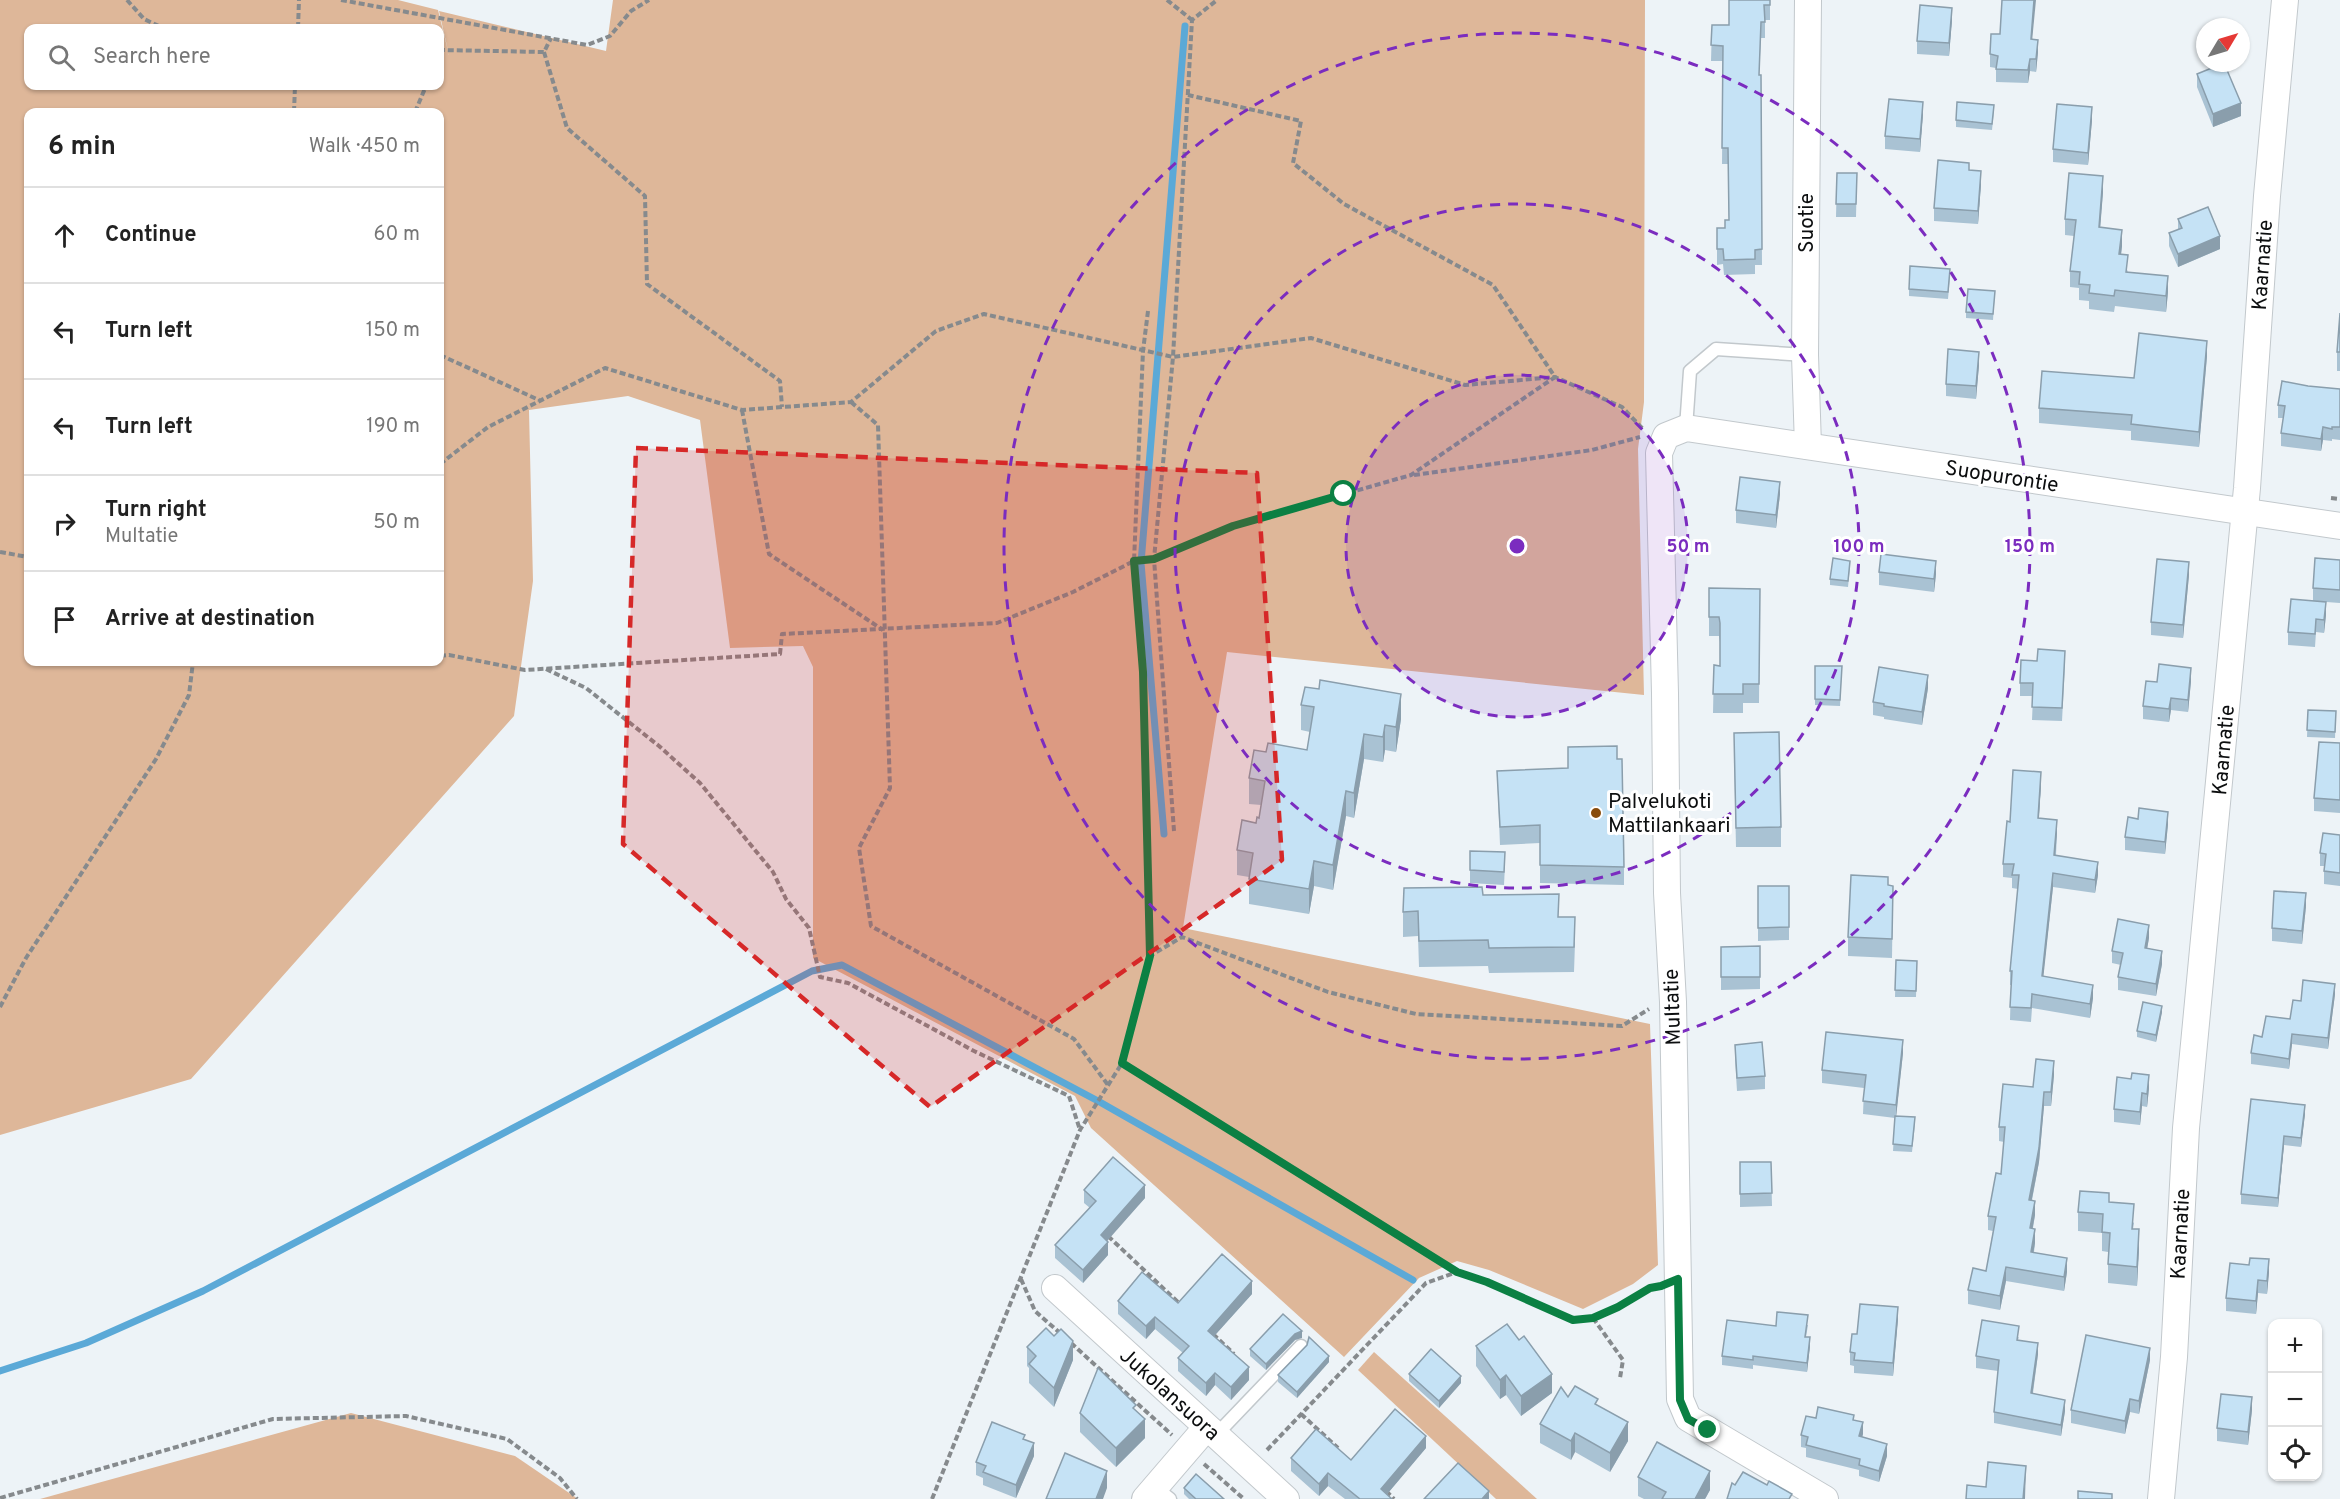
<!DOCTYPE html>
<meta charset="utf-8">
<style>
body{margin:0;font-family:Overpass,sans-serif;background:#f6f6f6;color:#222}
.controls{position:absolute;right:18px;bottom:18px;display:grid;overflow:hidden;border-radius:12px;box-shadow:0 2px 4px #0004}
.controls button{width:54px;height:54px;display:grid;place-items:center;padding:0;border:0;border-bottom:2px solid #e0e0e0;background:#fff;color:#222;font:30px sans-serif}
.compass{position:absolute;left:2196px;top:18px;width:54px;height:54px;border-radius:50%;background:#fff;box-shadow:0 2px 4px #0004;rotate:52deg}
.stop{position:absolute;width:18px;height:18px;margin:-14px;border:4px solid #0b8043;border-radius:50%;background:#fff}
.stop.end{background:#0b8043;border-color:#fff;box-shadow:0 2px 6px #0008}
.list{margin:0;padding:0;list-style:none}
h2{display:flex;justify-content:space-between;align-items:center;height:78px;margin:0;padding:0 24px;font-size:26px}
h2 small{font-size:20px;font-weight:400;color:#767676}
.list li{display:grid;grid-template-columns:39px 1fr auto;gap:18px;align-items:center;box-sizing:border-box;height:96px;padding:0 24px;border-top:2px solid #e0e0e0}
.list b{display:block;font-size:22px;white-space:nowrap}
.list p{margin:0;font-size:20px;white-space:nowrap;color:#767676}
.list em{font-size:20px;font-style:normal;color:#767676}
.icon{flex:none;width:33px;height:33px;fill:none;stroke:currentColor;stroke-width:2;stroke-linecap:round;stroke-linejoin:round}
.map{position:relative;flex:none;width:2340px;height:1499px;overflow:hidden}
.search{position:absolute;background:#fff;box-shadow:0 2px 4px #0004;left:24px;top:24px;width:420px;height:66px;display:flex;align-items:center;gap:15px;box-sizing:border-box;padding:0 21px;border-radius:12px;color:#767676;font-size:22px}
.panel{position:absolute;background:#fff;box-shadow:0 2px 4px #0004;left:24px;top:108px;width:420px;height:558px;border-radius:12px}
.map>svg:first-child{display:block}
.green{fill:#deb799;fill-rule:evenodd}
.lines{fill:none;stroke-linecap:round;stroke-linejoin:round}
.stream{stroke:#5ba9d7;stroke-width:7}
.service-casing{stroke:#c2c8cc;stroke-width:15}
.minor-casing{stroke:#c2c8cc;stroke-width:28}
.path{stroke:#868a8d;stroke-width:4;stroke-dasharray:6 3;stroke-linecap:butt}
.service{stroke:#fff;stroke-width:12}
.minor{stroke:#fff;stroke-width:26}
.wall{fill:#a9c2d3}
.shaded-wall{fill:#8a9eac}
.building{fill:#c5e2f5;stroke:#8a9eac;stroke-width:1.5}
.route{stroke:#0b8043;stroke-width:8}
.marked{fill:#d62828;fill-opacity:0.2;stroke:#d62828;stroke-width:4.5;stroke-dasharray:12 8;stroke-linejoin:round}
.ring{fill:none;stroke:#7b2cbf;stroke-width:3;stroke-dasharray:10 8}
.poi-dot{fill:#894c0b;stroke:#fff;stroke-width:2}
.labels{text-anchor:middle;stroke-width:6;stroke-linejoin:round;paint-order:stroke}
.street-label{font-size:21px;fill:#0c0e0f;stroke:#fff}
.poi-label{font-size:21px;fill:#0c0e0f;stroke:#fff;text-anchor:start}
.centre{fill:#7b2cbf;stroke:#fff;stroke-width:3}
.ring-label{font-size:18px;text-anchor:middle;font-weight:bold;fill:#7b2cbf;stroke:#fff;stroke-width:6;stroke-linejoin:round;paint-order:stroke}
</style>
<div class="map">
<svg width="2340" height="1499" viewBox="0 0 2340 1499">
<rect width="100%" height="100%" fill="#edf3f7"/>
<g class="green">
<path d="M0 0H398L438 10 449 55 439 11 606 51 613 0H1645L1644 402 1638 449 1644 695 1227 652 1183 928 1650 1024 1658 1265 1633 1284 1583 1309 1489 1270 1457 1261 1419 1278 1344 1357 1091 1128 1075 1096 813 958V667L803 646 730 648 700 420 628 396 529 410 533 581 514 716 191 1079 0 1135ZM440 28V86H28V28ZM28 112H440V662H28Z"/>
<polygon points="1374,1352 1537,1499 1496,1499 1358,1370"/>
<polygon points="351,1413 515,1456 578,1499 40,1499"/>
</g>
<g class="lines">
<g class="stream">
<polyline points="1164,834 1141,563 1185,26"/>
<polyline points="0,1371 86,1343 203,1291 812,971 842,965 1098,1101 1413,1280"/>
</g>
<g class="service-casing">
<g id="service">
<polyline points="1686,428 1690,371 1716,349 1805,355"/>
<polyline points="1215,1436 1301,1346"/>
<polyline points="1155,1487 1170,1499"/>
</g>
</g>
<g class="minor-casing">
<g id="minor">
<polyline points="1808,446 1805,355 1808,0"/>
<polyline points="1055,1288 1286,1499"/>
<polyline points="1145,1499 1206,1428"/>
<polyline points="1825,1499 1688,1418 1680,1399 1673,1002 1667,893 1665,693 1659,453 1666,436 1686,428 2340,526"/>
<polyline points="2161,1499 2174,1357 2186,1128 2247,488 2267,196 2285,0"/>
</g>
</g>
<g class="path">
<polyline points="127,0 144,19 163,28"/>
<polyline points="341,0 587,45 610,36 631,11 649,0"/>
<polyline points="1167,0 1192,20"/>
<polyline points="298,28 299,0"/>
<polyline points="440,52 441,50 544,52 551,38"/>
<polyline points="544,52 567,128 645,196 647,284 780,381 782,407"/>
<polyline points="294,112 295,86"/>
<polyline points="415,112 426,86"/>
<polyline points="1148,311 1143,351 1134,561 1143,672 1150,956"/>
<polyline points="440,355 539,400"/>
<polyline points="851,402 878,425 890,788 859,848 871,926 1074,1039 1108,1085"/>
<polyline points="742,410 769,554 883,630"/>
<polyline points="440,464 488,427 605,368 742,410 851,402 936,331 984,314 1173,357 1311,338 1465,385 1555,377 1622,407 1643,429"/>
<polyline points="1414,475 1592,450 1640,437"/>
<polyline points="2331,498 2340,499"/>
<polyline points="0,552 28,557"/>
<polyline points="440,656 449,655 525,670 780,654 782,634 997,623 1073,592 1134,561 1154,559 1233,526 1411,475 1555,377 1493,285 1344,204 1293,163 1301,121 1188,95"/>
<polyline points="342,662 353,663 374,662"/>
<polyline points="546,669 586,688 659,746 700,783 773,872 786,899 809,928 820,977 848,983 974,1051 1069,1096 1080,1130"/>
<polyline points="1174,831 1154,559 1173,357 1192,20 1217,0"/>
<polyline points="0,1007 26,958 156,759 189,695 193,662"/>
<polyline points="1108,1236 1181,1305"/>
<polyline points="1457,1272 1122,1063 1150,956 1182,937 1328,992 1416,1014 1622,1026 1649,1009"/>
<polyline points="1021,1279 1035,1311 1061,1334"/>
<polyline points="1593,1318 1623,1360 1620,1378"/>
<polyline points="1213,1334 1234,1354"/>
<polyline points="1071,1343 1172,1435"/>
<polyline points="1301,1414 1338,1448"/>
<polyline points="1267,1450 1426,1283 1457,1272 1487,1282 1573,1320 1593,1318 1654,1287"/>
<polyline points="1204,1464 1244,1499"/>
<polyline points="1386,1491 1394,1499"/>
<polyline points="0,1498 273,1419 406,1416 507,1439 560,1478 577,1499"/>
<polyline points="932,1499 1080,1130 1122,1063"/>
</g>
<use href="#service" class="service"/>
<use href="#minor" class="minor"/>
</g>
<g class="wall">
<polygon points="1770,0 1770,20 1765,20 1765,38 1761,38 1759,75 1761,75 1762,265 1755,265 1755,274 1724,275 1723,264 1717,265 1717,228 1725,228 1729,220 1728,164 1722,164 1723,61 1711,61 1712,25 1729,25"/>
<polygon points="1952,20 1949,56 1917,54 1917,41"/>
<polygon points="2032,39 2038,52 2036,72 2030,71 2028,83 1996,82 1996,68 1990,67 1990,54"/>
<polygon points="2197,74 2241,116 2213,127 2197,87"/>
<polygon points="1994,111 1992,130 1956,127 1956,120"/>
<polygon points="1923,114 1920,152 1885,149 1885,136"/>
<polygon points="2092,120 2088,165 2053,162 2053,149"/>
<polygon points="1969,170 1981,184 1978,224 1934,221 1934,208"/>
<polygon points="1837,173 1857,173 1856,217 1836,217"/>
<polygon points="2103,192 2100,228 2122,246 2121,255 2128,272 2168,292 2166,312 2115,306 2114,312 2089,309 2089,301 2079,300 2079,288 2070,287 2070,271 2074,236 2065,235 2065,219"/>
<polygon points="2178,219 2220,249 2178,267 2169,246 2169,233 2178,230"/>
<polygon points="1950,276 1948,299 1909,296 1909,289"/>
<polygon points="1995,291 1993,320 1966,318 1966,312"/>
<polygon points="2340,313 2340,371 2337,371 2337,352"/>
<polygon points="2207,356 2199,447 2131,440 2131,431 2039,423 2039,408"/>
<polygon points="1979,365 1976,399 1946,396 1946,384"/>
<polygon points="2308,386 2340,389 2340,440 2332,439 2332,441 2323,440 2321,451 2281,446 2281,433 2283,418 2278,418 2278,405"/>
<polygon points="1780,494 1776,528 1736,523 1736,510"/>
<polygon points="2340,560 2340,603 2313,601 2313,588"/>
<polygon points="1850,567 1848,587 1830,585 1830,579"/>
<polygon points="1879,572 1936,574 1934,592 1879,585"/>
<polygon points="2189,575 2183,638 2151,635 2151,622"/>
<polygon points="1709,588 1760,589 1759,703 1743,703 1743,713 1713,713 1714,665 1720,666 1720,642 1719,636 1709,636"/>
<polygon points="2326,615 2324,633 2316,632 2315,647 2288,645 2288,632"/>
<polygon points="2065,664 2062,721 2032,720 2033,696 2020,696 2020,683"/>
<polygon points="1815,666 1842,666 1840,706 1815,705"/>
<polygon points="2191,681 2188,712 2171,710 2169,722 2143,719 2143,706"/>
<polygon points="1928,688 1922,725 1884,719 1884,717 1873,715 1873,702"/>
<polygon points="1301,705 1401,719 1396,752 1385,750 1383,762 1364,759 1354,818 1346,816 1333,890 1314,886 1309,914 1249,904 1249,877 1237,875 1237,850 1259,818 1261,805 1249,804 1249,778 1266,752 1307,750 1310,732 1301,730"/>
<polygon points="2308,710 2336,711 2335,738 2307,737"/>
<polygon points="2340,743 2340,813 2314,811 2314,798"/>
<polygon points="1734,752 1781,827 1781,847 1736,847"/>
<polygon points="1617,759 1624,867 1624,885 1540,883 1540,843 1500,845 1497,771 1568,768"/>
<polygon points="2041,785 2039,818 2057,833 2056,855 2098,875 2095,893 2053,887 2043,976 2093,998 2090,1018 2032,1008 2031,1022 2010,1020 2011,985 2010,985 2010,971 2018,889 2012,888 2012,878 2003,877 2003,864 2010,822"/>
<polygon points="2138,819 2168,824 2165,854 2125,850 2125,837"/>
<polygon points="2340,835 2340,886 2324,884 2324,866 2320,866 2320,853"/>
<polygon points="1470,851 1505,865 1504,885 1470,883"/>
<polygon points="1758,886 1789,886 1789,940 1758,941"/>
<polygon points="1893,886 1892,958 1848,956 1848,937"/>
<polygon points="1483,895 1559,917 1575,943 1574,972 1489,973 1488,966 1419,967 1418,936 1403,937 1403,912"/>
<polygon points="2306,906 2302,944 2272,941 2272,928"/>
<polygon points="2149,938 2147,948 2162,964 2156,996 2118,990 2118,977 2121,965 2112,963 2112,951"/>
<polygon points="1760,946 1760,989 1721,990 1721,947"/>
<polygon points="1896,960 1917,961 1916,997 1895,997"/>
<polygon points="2335,994 2328,1049 2292,1044 2289,1069 2251,1064 2251,1053 2262,1037 2290,1019 2301,1001"/>
<polygon points="2162,1012 2156,1042 2137,1037 2137,1031"/>
<polygon points="1735,1045 1765,1076 1765,1089 1737,1091 1735,1058"/>
<polygon points="1903,1053 1896,1116 1915,1124 1912,1152 1893,1151 1895,1118 1863,1114 1864,1088 1822,1083 1822,1070"/>
<polygon points="2054,1075 2051,1106 2044,1106 2039,1162 2032,1200 2035,1215 2033,1228 2035,1243 2034,1252 2067,1272 2064,1291 2006,1281 2000,1310 1968,1304 1968,1290 1986,1271 1993,1231 1988,1230 1988,1216 2001,1174 2004,1142 1999,1141 1999,1127 2033,1087"/>
<polygon points="2131,1079 2149,1088 2147,1107 2142,1106 2140,1125 2114,1122 2114,1109"/>
<polygon points="2251,1099 2305,1114 2301,1147 2284,1145 2278,1207 2241,1204 2241,1194"/>
<polygon points="1740,1162 1771,1162 1772,1206 1740,1207"/>
<polygon points="1084,1190 1145,1198 1107,1240 1108,1255 1083,1283 1055,1258 1055,1245 1090,1208 1084,1203"/>
<polygon points="2109,1202 2134,1223 2133,1229 2139,1248 2137,1286 2108,1283 2108,1252 2102,1251 2102,1233 2078,1231 2078,1212"/>
<polygon points="2269,1272 2267,1294 2258,1293 2256,1314 2226,1311 2226,1298"/>
<polygon points="1252,1294 1214,1336 1249,1380 1231,1400 1215,1385 1206,1396 1178,1371 1178,1358 1183,1353 1155,1329 1146,1339 1118,1314 1118,1301 1178,1303"/>
<polygon points="1898,1319 1893,1376 1854,1373 1854,1366 1850,1365 1850,1352 1857,1334"/>
<polygon points="1808,1325 1806,1337 1810,1346 1807,1372 1753,1365 1753,1369 1722,1365 1722,1356 1776,1326"/>
<polygon points="2019,1337 2018,1340 2038,1354 2033,1393 2065,1411 2061,1436 1994,1423 1994,1412 1998,1371 1976,1368 1976,1356"/>
<polygon points="1302,1338 1295,1340 1266,1370 1250,1356 1250,1349"/>
<polygon points="1307,1345 1329,1362 1297,1398 1278,1382 1278,1375"/>
<polygon points="1476,1346 1552,1393 1521,1416 1506,1395 1500,1399 1476,1366"/>
<polygon points="1027,1347 1073,1360 1054,1407 1029,1383 1029,1368 1027,1366"/>
<polygon points="2150,1360 2139,1414 2130,1412 2125,1434 2071,1423 2071,1410"/>
<polygon points="1409,1374 1461,1383 1439,1408 1409,1381"/>
<polygon points="1568,1397 1598,1406 1628,1441 1610,1472 1575,1452 1571,1460 1540,1443 1540,1424"/>
<polygon points="1136,1410 1145,1438 1116,1467 1080,1432 1080,1413"/>
<polygon points="2252,1410 2248,1445 2217,1441 2217,1428"/>
<polygon points="1816,1418 1854,1420 1863,1434 1862,1437 1887,1456 1879,1482 1859,1476 1859,1470 1806,1457 1806,1448 1801,1447 1801,1435"/>
<polygon points="1025,1440 1034,1456 1016,1498 983,1485 983,1478 976,1475 976,1462"/>
<polygon points="1426,1448 1387,1494 1392,1499 1345,1499 1328,1486 1319,1496 1291,1471 1291,1458 1351,1460"/>
<polygon points="1638,1477 1710,1490 1705,1499 1644,1499 1638,1496"/>
<polygon points="1184,1488 1224,1499 1189,1499 1184,1494"/>
</g>
<g class="shaded-wall">
<polygon points="2034,0 2036,0 2031,52 2031,39"/>
<polygon points="1952,8 1952,20 1949,56 1949,43"/>
<polygon points="2038,40 2038,52 2036,72 2036,59"/>
<polygon points="2030,59 2030,71 2028,83 2028,70"/>
<polygon points="1923,102 1923,114 1920,152 1920,139"/>
<polygon points="2241,103 2241,116 2213,127 2213,114"/>
<polygon points="2092,107 2092,120 2088,165 2088,153"/>
<polygon points="1981,171 1981,184 1978,224 1978,211"/>
<polygon points="2103,176 2103,192 2099,243 2099,227"/>
<polygon points="2122,230 2122,246 2119,270 2119,254"/>
<polygon points="2220,236 2220,249 2178,267 2178,254"/>
<polygon points="2168,276 2168,292 2166,312 2166,296"/>
<polygon points="2207,341 2207,356 2199,447 2199,432"/>
<polygon points="1979,352 1979,365 1976,399 1976,386"/>
<polygon points="2323,427 2323,440 2321,451 2321,439"/>
<polygon points="1780,482 1780,494 1776,528 1776,515"/>
<polygon points="1936,561 1936,574 1934,592 1934,579"/>
<polygon points="2189,562 2189,575 2183,638 2183,625"/>
<polygon points="2326,602 2326,615 2324,633 2324,620"/>
<polygon points="2191,668 2191,681 2188,712 2188,700"/>
<polygon points="1928,675 1928,688 1922,725 1922,712"/>
<polygon points="1401,694 1401,719 1396,752 1396,727"/>
<polygon points="2171,698 2171,710 2169,722 2169,709"/>
<polygon points="1385,725 1385,750 1383,762 1383,737"/>
<polygon points="1364,734 1364,759 1354,818 1354,793"/>
<polygon points="2041,772 2041,785 2038,831 2038,818"/>
<polygon points="1346,791 1346,816 1333,890 1333,865"/>
<polygon points="2168,812 2168,824 2165,854 2165,842"/>
<polygon points="2057,820 2057,833 2054,869 2054,855"/>
<polygon points="1314,861 1314,886 1309,914 1309,889"/>
<polygon points="2098,862 2098,875 2095,893 2095,880"/>
<polygon points="2053,873 2053,887 2042,990 2042,976"/>
<polygon points="2306,893 2306,906 2302,944 2302,931"/>
<polygon points="2149,925 2149,938 2145,961 2145,948"/>
<polygon points="2162,951 2162,964 2156,996 2156,984"/>
<polygon points="2335,984 2335,994 2328,1049 2328,1038"/>
<polygon points="2093,985 2093,998 2090,1018 2090,1004"/>
<polygon points="2162,1006 2162,1012 2156,1042 2156,1035"/>
<polygon points="2292,1034 2292,1044 2289,1069 2289,1059"/>
<polygon points="1903,1040 1903,1053 1896,1118 1896,1105"/>
<polygon points="2054,1061 2054,1075 2051,1106 2051,1092"/>
<polygon points="2149,1075 2149,1088 2147,1107 2147,1094"/>
<polygon points="2044,1092 2044,1106 2039,1162 2029,1214 2029,1200"/>
<polygon points="2142,1093 2142,1106 2140,1125 2140,1112"/>
<polygon points="2305,1105 2305,1114 2301,1147 2301,1138"/>
<polygon points="2284,1136 2284,1145 2278,1207 2278,1198"/>
<polygon points="1145,1185 1145,1198 1101,1248 1101,1235"/>
<polygon points="2035,1201 2035,1215 2030,1242 2030,1228"/>
<polygon points="2035,1229 2035,1243 2031,1266 2031,1252"/>
<polygon points="2139,1229 2139,1248 2137,1286 2137,1267"/>
<polygon points="1108,1242 1108,1255 1083,1283 1083,1270"/>
<polygon points="2067,1258 2067,1272 2064,1291 2064,1277"/>
<polygon points="2269,1259 2269,1272 2267,1294 2267,1281"/>
<polygon points="2006,1267 2006,1281 2000,1310 2000,1296"/>
<polygon points="2258,1280 2258,1293 2256,1314 2256,1301"/>
<polygon points="1252,1281 1252,1294 1208,1343 1208,1331"/>
<polygon points="1898,1307 1898,1319 1893,1376 1893,1363"/>
<polygon points="1155,1317 1155,1329 1146,1339 1146,1326"/>
<polygon points="1302,1331 1302,1338 1295,1340 1266,1370 1266,1364 1295,1334"/>
<polygon points="1810,1337 1810,1346 1807,1372 1807,1363"/>
<polygon points="1073,1341 1073,1360 1054,1407 1054,1388"/>
<polygon points="2038,1343 2038,1354 2031,1404 2031,1393"/>
<polygon points="2150,1348 2150,1360 2139,1414 2139,1401"/>
<polygon points="1329,1356 1329,1362 1297,1398 1297,1392"/>
<polygon points="1249,1367 1249,1380 1231,1400 1231,1387"/>
<polygon points="1215,1373 1215,1385 1206,1396 1206,1383"/>
<polygon points="1552,1374 1552,1393 1521,1416 1521,1396"/>
<polygon points="1506,1375 1506,1395 1500,1399 1500,1380"/>
<polygon points="1461,1376 1461,1383 1439,1408 1439,1401"/>
<polygon points="2252,1397 2252,1410 2248,1445 2248,1432"/>
<polygon points="2130,1399 2130,1412 2125,1434 2125,1421"/>
<polygon points="2065,1400 2065,1411 2061,1436 2061,1425"/>
<polygon points="1145,1419 1145,1438 1116,1467 1116,1448"/>
<polygon points="1628,1422 1628,1441 1610,1472 1610,1453"/>
<polygon points="1863,1422 1863,1434 1859,1448 1859,1436"/>
<polygon points="1575,1433 1575,1452 1571,1460 1571,1441"/>
<polygon points="1426,1436 1426,1448 1383,1499 1381,1489"/>
<polygon points="1034,1443 1034,1456 1016,1498 1016,1485"/>
<polygon points="1887,1444 1887,1456 1879,1482 1879,1471"/>
<polygon points="2026,1466 2025,1499 2023,1499"/>
<polygon points="1107,1471 1107,1488 1103,1499 1096,1499"/>
<polygon points="1710,1471 1710,1490 1705,1499 1695,1499"/>
<polygon points="1328,1473 1328,1486 1319,1496 1319,1484"/>
<polygon points="1489,1491 1489,1499 1482,1499"/>
</g>
<g class="building">
<polygon points="1729,0 1770,0 1770,5 1764,5 1765,22 1761,22 1759,75 1761,75 1762,249 1755,250 1755,259 1724,260 1723,249 1717,249 1717,228 1725,228 1725,220 1729,220 1728,148 1722,148 1723,46 1711,45 1712,25 1729,25"/>
<polygon points="2002,0 2034,0 2031,39 2038,40 2036,59 2030,59 2028,70 1996,69 1998,56 1990,54 1991,34 2000,34"/>
<polygon points="1920,5 1952,8 1949,43 1917,41"/>
<polygon points="2224,63 2241,103 2213,114 2197,74"/>
<polygon points="1889,99 1923,102 1920,139 1885,136"/>
<polygon points="1957,102 1994,105 1992,124 1956,120"/>
<polygon points="2057,104 2092,107 2088,153 2053,149"/>
<polygon points="1938,160 1969,163 1969,170 1981,171 1978,211 1934,208"/>
<polygon points="1837,173 1857,173 1856,204 1836,204"/>
<polygon points="2069,173 2103,176 2099,227 2122,230 2119,254 2128,255 2126,272 2168,276 2166,296 2115,290 2114,296 2089,293 2090,285 2079,284 2080,272 2070,271 2076,220 2065,219"/>
<polygon points="2208,207 2220,236 2178,254 2169,233 2182,228 2178,219"/>
<polygon points="1910,266 1950,269 1948,292 1909,289"/>
<polygon points="1968,289 1995,291 1993,314 1966,312"/>
<polygon points="2340,313 2340,352 2337,352"/>
<polygon points="2139,333 2207,341 2199,432 2131,424 2132,415 2039,408 2042,371 2134,378"/>
<polygon points="1948,349 1979,352 1976,386 1946,384"/>
<polygon points="2282,381 2308,386 2340,389 2340,427 2332,427 2332,429 2323,427 2321,439 2281,433 2285,406 2278,405"/>
<polygon points="1740,477 1780,482 1776,515 1736,510"/>
<polygon points="1881,554 1936,561 1934,579 1879,572"/>
<polygon points="1833,558 1850,561 1848,581 1830,579"/>
<polygon points="2315,558 2340,560 2340,590 2313,588"/>
<polygon points="2157,559 2189,562 2183,625 2151,622"/>
<polygon points="1709,588 1760,589 1759,684 1743,684 1743,694 1713,694 1714,665 1720,666 1720,623 1719,617 1709,617"/>
<polygon points="2291,599 2326,602 2324,620 2316,619 2315,634 2288,632"/>
<polygon points="2038,649 2065,651 2062,708 2032,707 2033,683 2020,683 2021,660 2037,661"/>
<polygon points="2159,664 2191,668 2188,700 2171,698 2169,709 2143,706 2146,681 2157,682"/>
<polygon points="1815,666 1842,666 1840,700 1815,699"/>
<polygon points="1879,667 1928,675 1922,712 1884,706 1884,704 1873,702"/>
<polygon points="1320,680 1401,694 1396,727 1385,725 1383,737 1364,734 1354,793 1346,791 1333,865 1314,861 1309,889 1249,879 1253,853 1237,850 1242,820 1256,823 1257,817 1259,818 1265,781 1249,778 1254,750 1266,752 1268,743 1307,750 1314,707 1301,705 1305,687 1319,689"/>
<polygon points="2308,710 2336,711 2335,732 2307,730"/>
<polygon points="1779,732 1781,827 1736,828 1734,733"/>
<polygon points="2319,742 2340,743 2340,800 2314,798"/>
<polygon points="1617,746 1617,759 1622,759 1624,867 1540,865 1540,825 1500,827 1497,771 1568,768 1568,747"/>
<polygon points="2013,770 2041,772 2038,818 2057,820 2054,855 2098,862 2095,880 2053,873 2042,976 2093,985 2090,1004 2032,994 2031,1008 2010,1007 2012,971 2010,971 2019,875 2012,875 2014,864 2003,864 2007,821 2010,822"/>
<polygon points="2139,808 2168,812 2165,842 2125,837 2128,817 2138,819"/>
<polygon points="2323,833 2340,835 2340,873 2324,871 2326,854 2320,853"/>
<polygon points="1470,851 1505,852 1504,872 1470,870"/>
<polygon points="1851,875 1888,877 1888,885 1893,886 1892,939 1848,937"/>
<polygon points="1758,886 1789,886 1789,927 1758,928"/>
<polygon points="1482,887 1483,895 1559,894 1558,917 1575,917 1574,947 1489,948 1488,940 1419,941 1418,911 1403,912 1404,888"/>
<polygon points="2274,891 2306,893 2302,931 2272,928"/>
<polygon points="2118,919 2149,925 2145,948 2162,951 2156,984 2118,977 2123,953 2112,951"/>
<polygon points="1760,946 1760,977 1721,977 1721,947"/>
<polygon points="1896,960 1917,961 1916,991 1895,990"/>
<polygon points="2303,980 2335,984 2328,1038 2292,1034 2289,1059 2251,1053 2254,1035 2262,1037 2266,1016 2290,1019 2293,1000 2301,1001"/>
<polygon points="2143,1002 2162,1006 2156,1035 2137,1031"/>
<polygon points="1826,1032 1903,1040 1896,1105 1863,1101 1866,1075 1822,1070"/>
<polygon points="1762,1042 1765,1076 1737,1078 1735,1045"/>
<polygon points="2036,1059 2054,1061 2051,1092 2044,1092 2039,1148 2029,1200 2035,1201 2030,1228 2035,1229 2031,1252 2067,1258 2064,1277 2006,1267 2000,1296 1968,1290 1973,1268 1986,1271 1996,1217 1988,1216 1996,1173 2001,1174 2005,1127 1999,1127 2003,1084 2033,1087"/>
<polygon points="2132,1073 2149,1075 2147,1094 2142,1093 2140,1112 2114,1109 2117,1077 2131,1079"/>
<polygon points="2251,1099 2305,1105 2301,1138 2284,1136 2278,1198 2241,1194"/>
<polygon points="1895,1116 1915,1117 1912,1146 1893,1144"/>
<polygon points="1113,1157 1145,1185 1101,1235 1108,1242 1083,1270 1055,1245 1096,1201 1084,1190"/>
<polygon points="1740,1162 1771,1162 1772,1193 1740,1194"/>
<polygon points="2080,1191 2109,1193 2109,1202 2134,1204 2132,1229 2139,1229 2137,1267 2108,1264 2110,1233 2102,1232 2103,1214 2078,1212"/>
<polygon points="1222,1254 1252,1281 1208,1331 1249,1367 1231,1387 1215,1373 1206,1383 1178,1358 1189,1346 1155,1317 1146,1326 1118,1301 1142,1272 1178,1303"/>
<polygon points="2250,1258 2269,1259 2267,1281 2258,1280 2256,1301 2226,1298 2230,1263 2249,1265"/>
<polygon points="1860,1304 1898,1307 1893,1363 1854,1360 1855,1353 1850,1352 1852,1334 1857,1334"/>
<polygon points="1777,1312 1808,1315 1805,1337 1810,1337 1807,1363 1753,1356 1753,1360 1722,1356 1727,1320 1776,1326"/>
<polygon points="1283,1314 1302,1331 1295,1334 1266,1364 1250,1349"/>
<polygon points="1982,1320 2019,1326 2017,1340 2038,1343 2031,1393 2065,1400 2061,1425 1994,1412 1999,1360 1976,1356"/>
<polygon points="1507,1324 1519,1340 1524,1336 1552,1374 1521,1396 1506,1375 1500,1380 1476,1346"/>
<polygon points="1046,1328 1054,1336 1061,1329 1073,1341 1054,1388 1029,1364 1036,1356 1027,1347"/>
<polygon points="2086,1335 2150,1348 2139,1401 2130,1399 2125,1421 2071,1410"/>
<polygon points="1309,1337 1329,1356 1297,1392 1278,1375 1307,1345"/>
<polygon points="1431,1349 1461,1376 1439,1401 1409,1374"/>
<polygon points="1098,1368 1136,1405 1133,1408 1145,1419 1116,1448 1080,1413"/>
<polygon points="1575,1386 1598,1399 1595,1404 1628,1422 1610,1453 1575,1433 1571,1441 1540,1424 1561,1387 1568,1397"/>
<polygon points="2221,1394 2252,1397 2248,1432 2217,1428"/>
<polygon points="1818,1407 1854,1415 1853,1420 1863,1422 1859,1436 1887,1444 1879,1471 1859,1465 1860,1459 1806,1445 1808,1437 1801,1435 1806,1416 1816,1418"/>
<polygon points="1395,1409 1426,1436 1381,1489 1392,1499 1360,1499 1328,1473 1319,1484 1291,1458 1316,1429 1351,1460"/>
<polygon points="992,1422 1025,1435 1023,1439 1034,1443 1016,1485 983,1472 986,1466 976,1462"/>
<polygon points="1657,1442 1710,1471 1695,1499 1662,1499 1666,1492 1638,1477"/>
<polygon points="1065,1453 1107,1471 1096,1499 1046,1499"/>
<polygon points="1988,1462 2026,1466 2023,1499 1966,1499 1967,1485 1986,1487"/>
<polygon points="1458,1463 1489,1491 1482,1499 1424,1499"/>
<polygon points="1743,1472 1767,1485 1769,1481 1792,1494 1789,1499 1727,1499 1732,1483 1735,1485"/>
<polygon points="1196,1474 1224,1499 1196,1499 1184,1488"/>
<polygon points="2078,1491 2112,1494 2112,1499 2078,1499"/>
</g>
<g class="lines">
<polyline class="route" points="1344,494 1233,526 1154,559 1134,561 1143,672 1150,956 1122,1063 1457,1272 1487,1282 1573,1320 1593,1318 1618,1307 1650,1288 1661,1286 1678,1279 1680,1400 1688,1419 1708,1430"/>
</g>
<path class="marked" d="M636 448 1257 473 1282 860 930 1107 623 844Z"/>
<circle cx="1517" cy="546" r="171" fill="#7b2cbf" fill-opacity=".12"/>
<g class="ring">
<circle cx="1517" cy="546" r="171"/>
<circle cx="1517" cy="546" r="342"/>
<circle cx="1517" cy="546" r="513"/>
</g>
<circle class="poi-dot" cx="1596" cy="813" r="6"/>
<g class="labels">
<g class="street-label">
<text transform="translate(1806 223) rotate(-90)" y="7">Suotie</text>
<text transform="translate(2262 265) rotate(-86)" y="7">Kaarnatie</text>
<text transform="translate(2002 476) rotate(9)" y="7">Suopurontie</text>
<text transform="translate(2223 750) rotate(-85)" y="7">Kaarnatie</text>
<text transform="translate(1672 1007) rotate(-92)" y="7">Multatie</text>
<text transform="translate(2180 1234) rotate(-87)" y="7">Kaarnatie</text>
<text transform="translate(1170 1394) rotate(42)" y="7">Jukolansuora</text>
</g>
<g class="poi-label">
<text x="1608" y="808">Palvelukoti<tspan x="1608" dy="24">Mattilankaari</tspan></text>
</g>
</g>
<circle cx="1517" cy="546" r="9" class="centre"/>
<g class="ring-label">
<text x="1688" y="552">50 m</text>
<text x="1859" y="552">100 m</text>
<text x="2030" y="552">150 m</text>
</g>
</svg>
<div class="controls">
<button>+</button>
<button>−</button>
<button><svg class="icon" aria-label="locate" viewBox="0 0 24 24"><circle cx="12" cy="12" r="6"/><path d="M12 2v4M12 18v4M2 12h4M18 12h4"/></svg></button>
</div>
<svg class="compass" viewBox="-18 -18 36 36"><path d="M0-13l5 13h-10z" fill="#e53935"/><path d="M0 13l5-13h-10z" fill="#767676"/></svg>
<div class="stop" style="left:1344px;top:494px"></div>
<div class="stop end" style="left:1708px;top:1430px"></div>
<div class="search"><svg class="icon" aria-label="search" viewBox="0 0 24 24"><circle cx="10" cy="10" r="6"/><path d="M15 15l6 6"/></svg>Search here</div>
<section class="panel">
<h2>6 min<small>Walk · 450 m</small></h2>
<ul class="list">
<li><svg class="icon" aria-label="ahead" viewBox="0 0 24 24"><path d="M12 20V5M6 11l6-6 6 6"/></svg><div><b>Continue</b></div><em>60 m</em></li>
<li><svg class="icon" aria-label="left" viewBox="0 0 24 24"><path d="M17 20v-9H6M10 6l-5 5 5 5"/></svg><div><b>Turn left</b></div><em>150 m</em></li>
<li><svg class="icon" aria-label="left" viewBox="0 0 24 24"><path d="M17 20v-9H6M10 6l-5 5 5 5"/></svg><div><b>Turn left</b></div><em>190 m</em></li>
<li><svg class="icon" aria-label="right" viewBox="0 0 24 24"><path d="M7 20v-9h11M14 6l5 5-5 5"/></svg><div><b>Turn right</b><p>Multatie</p></div><em>50 m</em></li>
<li><svg class="icon" aria-label="arrive" viewBox="0 0 24 24"><path d="M6 21V4h12l-3 4 3 4H6"/></svg><div><b>Arrive at destination</b></div></li>
</ul>
</section>
</div>
